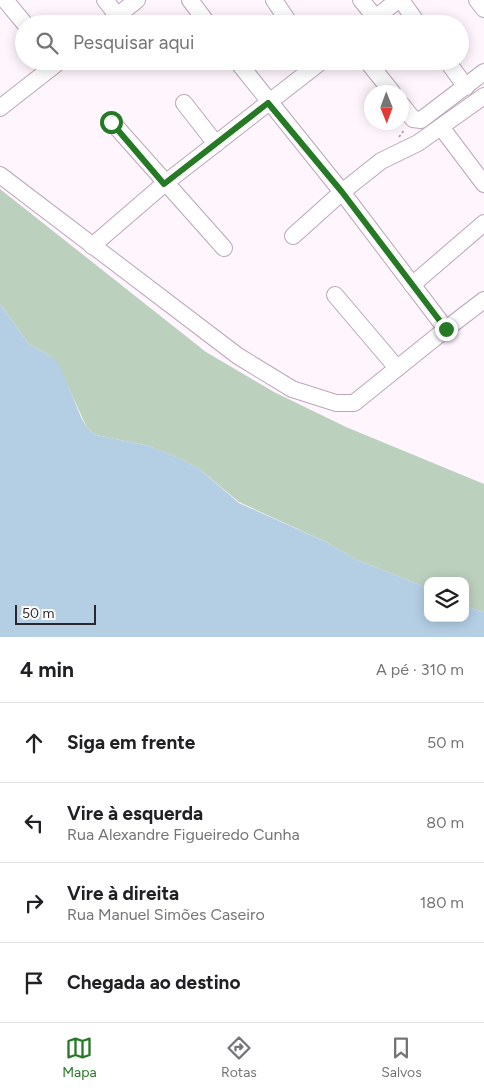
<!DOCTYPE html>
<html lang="pt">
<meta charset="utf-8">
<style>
body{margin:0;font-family:Figtree,sans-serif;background:#f2f2f2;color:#202124}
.controls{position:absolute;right:15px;bottom:15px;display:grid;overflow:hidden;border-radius:10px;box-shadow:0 2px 12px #0003}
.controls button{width:45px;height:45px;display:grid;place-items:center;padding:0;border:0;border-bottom:1px solid #e0e0e0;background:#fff;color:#202124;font:25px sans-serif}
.compass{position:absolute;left:364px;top:85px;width:45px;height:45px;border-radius:50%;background:#fff;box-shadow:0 2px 12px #0003;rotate:179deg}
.scale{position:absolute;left:15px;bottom:12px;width:81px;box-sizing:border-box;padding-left:5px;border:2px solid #2e262d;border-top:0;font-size:14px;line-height:18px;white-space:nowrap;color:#2e262d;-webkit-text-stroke:4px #fff;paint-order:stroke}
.stop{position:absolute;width:15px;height:15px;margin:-11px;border:4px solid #277a25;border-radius:50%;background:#fff}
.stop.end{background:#277a25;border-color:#fff;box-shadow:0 1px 5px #0008}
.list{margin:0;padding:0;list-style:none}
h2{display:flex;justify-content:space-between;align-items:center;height:65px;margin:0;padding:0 20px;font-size:21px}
h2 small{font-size:16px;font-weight:400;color:#757577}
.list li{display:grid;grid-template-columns:32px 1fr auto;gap:15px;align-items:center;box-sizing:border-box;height:80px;padding:0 20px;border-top:1px solid #e0e0e0}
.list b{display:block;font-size:19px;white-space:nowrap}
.list p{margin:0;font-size:16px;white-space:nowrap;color:#757577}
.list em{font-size:16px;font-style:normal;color:#757577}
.icon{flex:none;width:28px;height:28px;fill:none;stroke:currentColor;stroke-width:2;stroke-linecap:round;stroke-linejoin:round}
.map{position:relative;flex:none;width:484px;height:637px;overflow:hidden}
.search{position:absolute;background:#fff;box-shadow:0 2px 12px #0003;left:15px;right:15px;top:15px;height:55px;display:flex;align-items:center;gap:12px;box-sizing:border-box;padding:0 18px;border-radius:28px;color:#757577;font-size:19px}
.sheet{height:385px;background:#fff}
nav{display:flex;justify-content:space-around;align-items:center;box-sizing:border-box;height:70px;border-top:1px solid #e0e0e0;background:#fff;font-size:14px;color:#757577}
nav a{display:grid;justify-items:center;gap:2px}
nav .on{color:#277a25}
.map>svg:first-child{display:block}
.green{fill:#bcd0be}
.water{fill:#b4cee4}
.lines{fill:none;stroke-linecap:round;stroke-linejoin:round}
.minor-casing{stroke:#bca6b9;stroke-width:18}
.path{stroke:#afa6ae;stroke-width:2;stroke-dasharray:2.5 2.5;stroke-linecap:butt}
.minor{stroke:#fff;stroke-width:16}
.route{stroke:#277a25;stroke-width:6}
</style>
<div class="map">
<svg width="484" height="637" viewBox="0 0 484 637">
<rect width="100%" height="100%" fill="#fef5fd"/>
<polygon class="green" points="0,189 206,352 274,392 346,427 484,484 484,612 465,606 465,581 428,581 428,588 357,560 326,542 239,502 198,468 181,459 149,446 96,435 87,428 67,384 52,357 29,344 0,304"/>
<polygon class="water" points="0,304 29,344 52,357 60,366 81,417 87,428 96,435 149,446 181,459 198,468 239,503 326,542 357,560 428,588 428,618 465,618 465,606 484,612 484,637 0,637"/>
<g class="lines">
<g class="minor-casing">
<g id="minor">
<polyline points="5,0 25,24"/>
<polyline points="105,0 124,24"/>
<polyline points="190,0 208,24"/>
<polyline points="274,0 290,24"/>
<polyline points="361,0 376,18"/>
<polyline points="401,0 418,24"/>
<polyline points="477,0 484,9"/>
<polyline points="107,24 137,0"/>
<polyline points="368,24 398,0"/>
<polyline points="237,61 342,192 446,329 484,300"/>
<polyline points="367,61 392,92"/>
<polyline points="447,61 466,87"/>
<polyline points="184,103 216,144"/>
<polyline points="402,105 413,119 421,120 484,72"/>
<polyline points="0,108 60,61"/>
<polyline points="111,121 224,248"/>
<polyline points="441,127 484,184"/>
<polyline points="0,175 238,356 292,389 336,403 354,403 446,329"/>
<polyline points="293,236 342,192 381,161 418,143 484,96"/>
<polyline points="92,246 164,184 322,61"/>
<polyline points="412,285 484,223"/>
<polyline points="335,295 397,368"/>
</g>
</g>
<polyline class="path" points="399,137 405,129"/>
<use href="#minor" class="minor"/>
</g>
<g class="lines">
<polyline class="route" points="111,122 164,184 268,103 342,192 446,329"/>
</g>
</svg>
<div class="controls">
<button><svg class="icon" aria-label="layers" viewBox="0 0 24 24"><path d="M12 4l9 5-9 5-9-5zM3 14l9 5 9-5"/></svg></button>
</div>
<svg class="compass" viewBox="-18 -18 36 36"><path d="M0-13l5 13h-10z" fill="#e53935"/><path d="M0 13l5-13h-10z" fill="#757577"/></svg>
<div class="scale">50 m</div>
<div class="stop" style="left:111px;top:122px"></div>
<div class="stop end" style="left:446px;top:329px"></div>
<div class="search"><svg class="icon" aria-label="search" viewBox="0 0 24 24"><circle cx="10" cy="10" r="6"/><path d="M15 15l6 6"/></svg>Pesquisar aqui</div>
</div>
<section class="sheet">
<h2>4 min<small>A pé · 310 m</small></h2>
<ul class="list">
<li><svg class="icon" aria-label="ahead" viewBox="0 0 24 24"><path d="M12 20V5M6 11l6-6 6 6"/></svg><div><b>Siga em frente</b></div><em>50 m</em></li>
<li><svg class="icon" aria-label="left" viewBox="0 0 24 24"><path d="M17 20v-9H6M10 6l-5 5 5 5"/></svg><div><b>Vire à esquerda</b><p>Rua Alexandre Figueiredo Cunha</p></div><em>80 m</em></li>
<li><svg class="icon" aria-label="right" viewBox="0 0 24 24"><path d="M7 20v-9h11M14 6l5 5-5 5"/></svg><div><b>Vire à direita</b><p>Rua Manuel Simões Caseiro</p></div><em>180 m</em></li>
<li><svg class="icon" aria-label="arrive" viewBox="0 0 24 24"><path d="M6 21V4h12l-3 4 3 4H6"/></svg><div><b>Chegada ao destino</b></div></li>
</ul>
</section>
<nav>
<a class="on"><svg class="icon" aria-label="map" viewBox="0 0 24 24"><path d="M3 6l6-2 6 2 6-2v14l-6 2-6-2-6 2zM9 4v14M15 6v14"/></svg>Mapa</a>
<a><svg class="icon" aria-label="directions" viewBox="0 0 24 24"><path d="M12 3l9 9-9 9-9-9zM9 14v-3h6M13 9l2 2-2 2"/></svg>Rotas</a>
<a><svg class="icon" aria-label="saved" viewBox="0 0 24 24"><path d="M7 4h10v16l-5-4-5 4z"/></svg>Salvos</a>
</nav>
